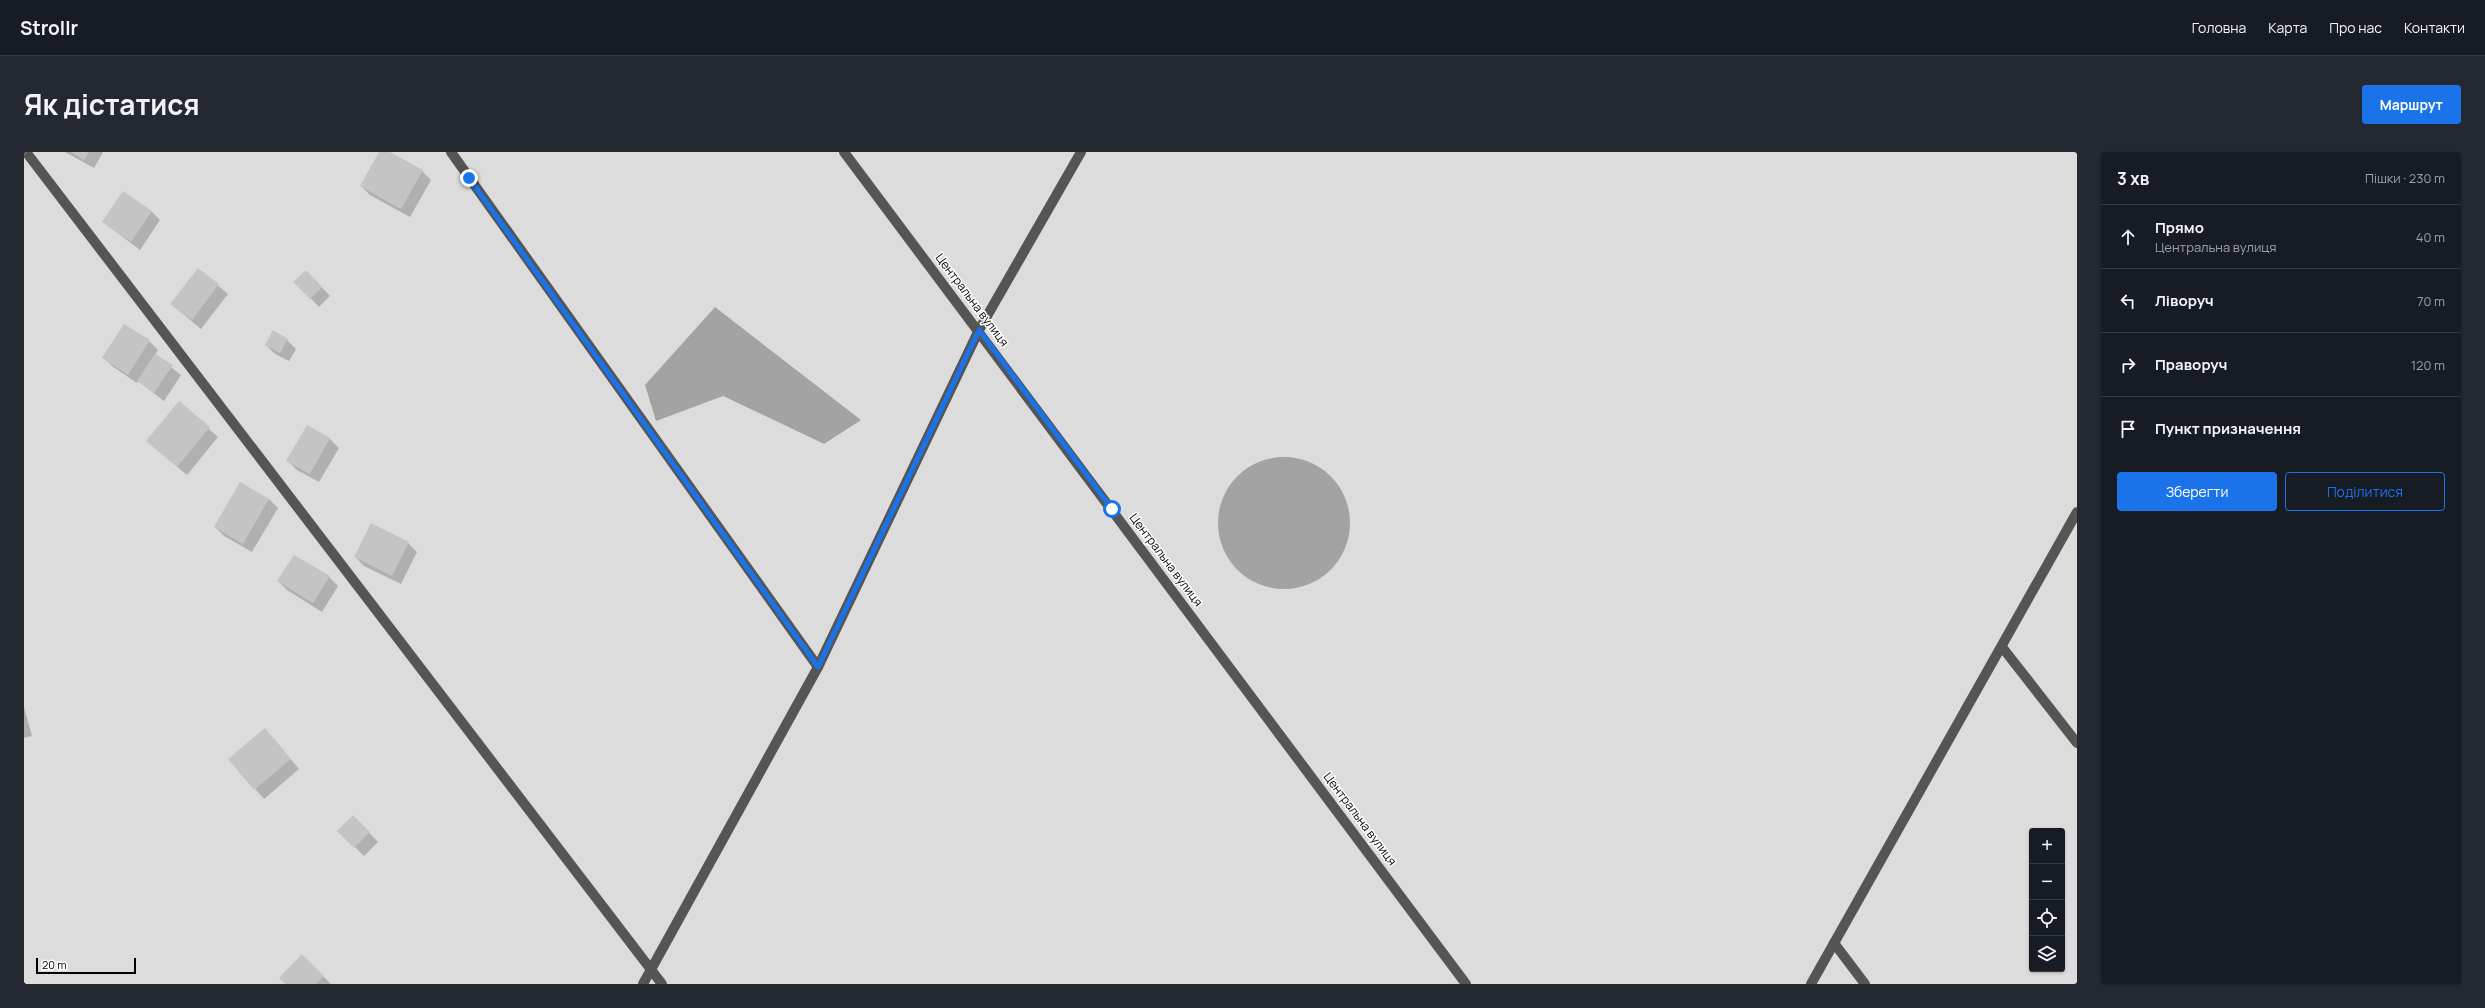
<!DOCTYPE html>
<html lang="uk">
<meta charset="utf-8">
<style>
body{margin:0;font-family:Manrope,sans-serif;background:#242831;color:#f1f3f6}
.controls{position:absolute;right:12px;bottom:12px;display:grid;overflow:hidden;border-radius:4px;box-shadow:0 1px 3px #0004}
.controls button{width:36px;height:36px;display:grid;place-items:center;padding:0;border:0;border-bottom:1px solid #363941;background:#171b24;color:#f1f3f6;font:20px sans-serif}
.scale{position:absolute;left:12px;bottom:10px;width:100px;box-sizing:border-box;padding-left:4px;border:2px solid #000;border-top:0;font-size:11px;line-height:14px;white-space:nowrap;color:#000;-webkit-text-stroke:3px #fff;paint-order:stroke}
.stop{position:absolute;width:12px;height:12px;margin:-9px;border:3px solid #1a73e8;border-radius:50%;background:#fff}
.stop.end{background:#1a73e8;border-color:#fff;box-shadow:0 1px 4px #0008}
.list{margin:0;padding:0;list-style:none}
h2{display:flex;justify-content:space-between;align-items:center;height:52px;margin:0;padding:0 16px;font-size:17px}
h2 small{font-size:13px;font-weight:400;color:#9ea1a6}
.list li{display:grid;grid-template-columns:26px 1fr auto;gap:12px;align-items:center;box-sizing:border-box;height:64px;padding:0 16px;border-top:1px solid #363941}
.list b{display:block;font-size:15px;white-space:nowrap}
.list p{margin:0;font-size:13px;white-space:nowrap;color:#9ea1a6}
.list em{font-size:13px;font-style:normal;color:#9ea1a6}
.actions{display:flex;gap:8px;padding:12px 16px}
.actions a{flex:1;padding:9px 0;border:1px solid #1a73e8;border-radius:4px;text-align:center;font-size:14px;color:#1a73e8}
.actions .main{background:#1a73e8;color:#fff}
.icon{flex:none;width:22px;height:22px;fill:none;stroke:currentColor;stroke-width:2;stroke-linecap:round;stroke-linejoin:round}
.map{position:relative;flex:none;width:2053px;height:832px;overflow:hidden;border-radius:4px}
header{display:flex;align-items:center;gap:24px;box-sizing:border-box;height:56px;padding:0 20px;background:#171b24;border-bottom:1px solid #363941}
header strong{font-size:19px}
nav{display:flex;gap:22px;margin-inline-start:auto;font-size:14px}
.intro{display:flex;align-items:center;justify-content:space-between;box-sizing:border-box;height:96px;padding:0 24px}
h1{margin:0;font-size:28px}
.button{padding:10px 18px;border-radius:4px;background:#1a73e8;color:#fff;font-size:14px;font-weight:700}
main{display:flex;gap:24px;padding:0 24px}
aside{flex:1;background:#171b24;border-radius:4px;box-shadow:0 1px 3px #0004}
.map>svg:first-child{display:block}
.green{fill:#dcdcdc;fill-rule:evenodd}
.water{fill:#a3a3a3}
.shadow{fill:#0003}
.building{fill:#c4c4c4}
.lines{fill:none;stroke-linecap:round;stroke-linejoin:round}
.minor{stroke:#555;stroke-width:10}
.route{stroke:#1a73e8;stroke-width:5}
.labels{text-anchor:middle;stroke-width:3;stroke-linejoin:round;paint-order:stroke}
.street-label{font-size:12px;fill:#000;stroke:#fff}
</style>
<header>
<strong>Strollr</strong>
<nav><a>Головна</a><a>Карта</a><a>Про нас</a><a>Контакти</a></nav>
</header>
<div class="intro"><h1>Як дістатися</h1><a class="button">Маршрут</a></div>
<main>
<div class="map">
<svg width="2053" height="832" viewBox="0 0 2053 832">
<rect width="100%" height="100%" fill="#fff"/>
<path class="green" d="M0 0H2053V832H0ZM699 244 836 268 800 292ZM2008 679H2038V817H2008Z"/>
<g class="water">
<polygon points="691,155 837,268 800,292 699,244 632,269 621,233"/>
<circle cx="1260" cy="371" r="66"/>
</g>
<g class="shadow">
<polygon points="41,0 79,0 70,16"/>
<polygon points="356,0 364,0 398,19 407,28 386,65 346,43 337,34"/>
<polygon points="127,59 136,68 116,98 79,70"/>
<polygon points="174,117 204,142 177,177 147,152"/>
<polygon points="282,119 306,144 295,155 271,130"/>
<polygon points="100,173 125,189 134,198 131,203 157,223 140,249 114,229 113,231 88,214 79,205"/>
<polygon points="263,188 272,197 265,209 251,202 242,193"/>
<polygon points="155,251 194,285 163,323 123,289"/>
<polygon points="283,274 306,287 315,296 295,330 273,318 264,309"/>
<polygon points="245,347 254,356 228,400 200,384 191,375"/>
<polygon points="384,391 393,400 377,432 340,414 331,405"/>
<polygon points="305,425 314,434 298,460 263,438 254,429"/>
<polygon points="0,555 8,584 0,586"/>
<polygon points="249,586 275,617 240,647 205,607"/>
<polygon points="329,664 354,690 340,704 315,679"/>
<polygon points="278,803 307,832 262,832"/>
</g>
<g class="building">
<polygon points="47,0 65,0 60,8"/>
<polygon points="355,0 366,0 399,18 377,57 336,34"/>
<polygon points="99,39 128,59 107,90 78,70"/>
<polygon points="174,116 195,132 168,168 146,152"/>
<polygon points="282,118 298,135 286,147 269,130"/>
<polygon points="100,172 126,188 104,223 78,206"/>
<polygon points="249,178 264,187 256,201 241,193"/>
<polygon points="131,202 149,213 130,241 113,229"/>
<polygon points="155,249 186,275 153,315 122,289"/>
<polygon points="283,273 306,286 286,322 262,309"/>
<polygon points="216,330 245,347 219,392 190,375"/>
<polygon points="347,371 385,390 368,424 330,405"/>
<polygon points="270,403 306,424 289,451 253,429"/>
<polygon points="241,576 267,607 230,638 204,607"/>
<polygon points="329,663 346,680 330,696 313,679"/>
<polygon points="278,802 300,824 292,832 261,832 255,826"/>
</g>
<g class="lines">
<g class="minor">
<polyline points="2,0 638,832"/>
<polyline points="427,0 794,515"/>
<polyline points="820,0 1442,832"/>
<polyline points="1978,495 2053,591"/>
<polyline points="1810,791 1841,832"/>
<polyline points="619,832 794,515 955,178 1057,0"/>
<polyline points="1787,832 2053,360"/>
</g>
</g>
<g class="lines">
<polyline class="route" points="445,26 794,515 955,178 1088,357"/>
</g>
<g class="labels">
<g class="street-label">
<text transform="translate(948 148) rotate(53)" y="4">Центральна вулиця</text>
<text transform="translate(1142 408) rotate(53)" y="4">Центральна вулиця</text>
<text transform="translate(1336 667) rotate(53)" y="4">Центральна вулиця</text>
</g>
</g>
</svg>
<div class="controls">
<button>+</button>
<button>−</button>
<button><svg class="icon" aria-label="locate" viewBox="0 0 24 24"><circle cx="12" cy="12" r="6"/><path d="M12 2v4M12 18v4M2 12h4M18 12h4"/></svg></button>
<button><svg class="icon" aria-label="layers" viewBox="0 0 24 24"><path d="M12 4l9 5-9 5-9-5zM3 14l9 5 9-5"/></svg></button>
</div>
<div class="scale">20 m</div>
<div class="stop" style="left:1088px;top:357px"></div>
<div class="stop end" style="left:445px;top:26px"></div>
</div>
<aside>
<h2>3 хв<small>Пішки · 230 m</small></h2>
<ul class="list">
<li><svg class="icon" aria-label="ahead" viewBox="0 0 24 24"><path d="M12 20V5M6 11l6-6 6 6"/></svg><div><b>Прямо</b><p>Центральна вулиця</p></div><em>40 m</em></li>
<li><svg class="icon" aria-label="left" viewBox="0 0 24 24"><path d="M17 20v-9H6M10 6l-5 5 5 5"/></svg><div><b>Ліворуч</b></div><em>70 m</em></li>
<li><svg class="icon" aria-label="right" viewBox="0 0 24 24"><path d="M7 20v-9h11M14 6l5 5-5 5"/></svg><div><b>Праворуч</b></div><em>120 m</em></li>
<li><svg class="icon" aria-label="arrive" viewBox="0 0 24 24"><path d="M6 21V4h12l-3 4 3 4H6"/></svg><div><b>Пункт призначення</b></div></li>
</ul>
<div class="actions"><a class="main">Зберегти</a><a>Поділитися</a></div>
</aside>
</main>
